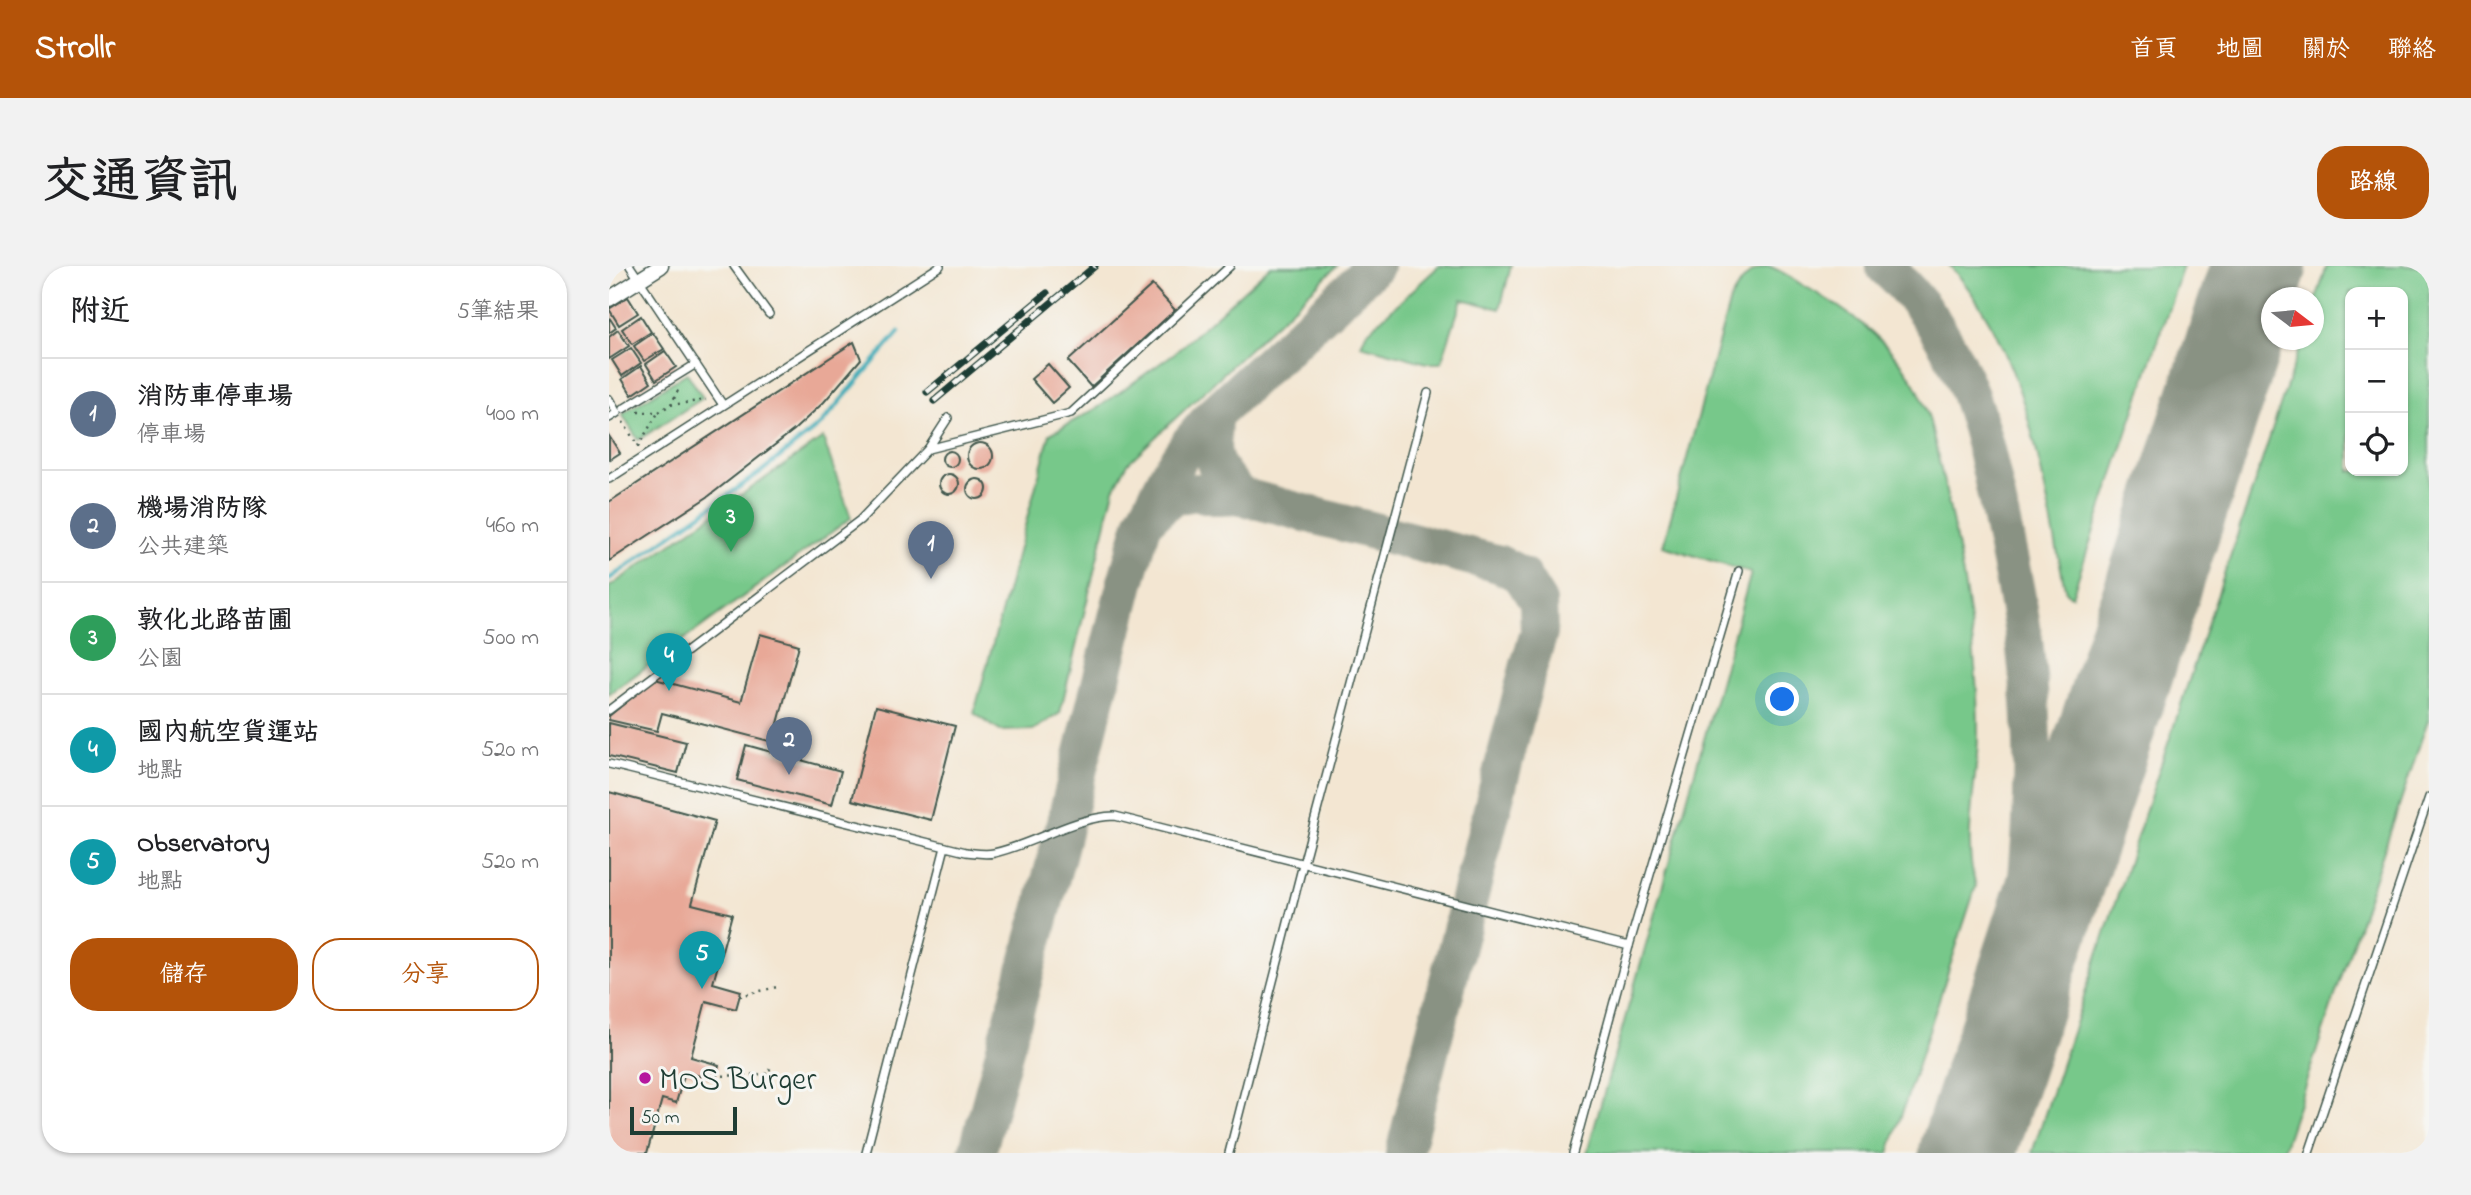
<!DOCTYPE html>
<html lang="zh-TW">
<meta charset="utf-8">
<style>
body{margin:0;font-family:"Indie Flower","LXGW WenKai TC",sans-serif;background:#f2f2f2;color:#202124}
.controls{position:absolute;right:21px;top:21px;display:grid;overflow:hidden;border-radius:14px;box-shadow:0 2px 5px #0004}
.controls button{width:63px;height:63px;display:grid;place-items:center;padding:0;border:0;border-bottom:2px solid #e0e0e0;background:#fff;color:#202124;font:35px sans-serif}
.compass{position:absolute;left:1652px;top:21px;width:63px;height:63px;border-radius:50%;background:#fff;box-shadow:0 2px 5px #0004;rotate:106deg}
.scale{position:absolute;left:21px;bottom:18px;width:107px;box-sizing:border-box;padding-left:7px;border:4px solid #1f3d34;border-top:0;font-size:19px;line-height:24px;white-space:nowrap;color:#1f3d34;-webkit-text-stroke:5px #f6f6f2;paint-order:stroke}
.you{position:absolute;left:1174px;top:434px;width:24px;height:24px;margin:-18px;border:5px solid #fff;border-radius:50%;background:#1a73e8;box-shadow:0 0 0 10px #1a73e833}
.badge{display:grid;place-items:center;width:46px;height:46px;border-radius:50%;background:#b45309;color:#fff;font-size:23px;font-weight:700}
.pin{position:absolute;translate:-50% -58px;filter:drop-shadow(0 2px 4px #0008)}
.pin::after{content:'';position:absolute;top:37px;width:24px;height:21px;background:inherit;clip-path:polygon(0 0,100% 0,50% 100%)}
.list{margin:0;padding:0;list-style:none}
h2{display:flex;justify-content:space-between;align-items:center;height:91px;margin:0;padding:0 28px;font-size:30px}
h2 small{font-size:23px;font-weight:400;color:#757577}
.list li{display:grid;grid-template-columns:46px 1fr auto;gap:21px;align-items:center;box-sizing:border-box;height:112px;padding:0 28px;border-top:2px solid #e0e0e0}
.list b{display:block;font-size:26px;white-space:nowrap}
.list p{margin:0;font-size:23px;white-space:nowrap;color:#757577}
.list em{font-size:23px;font-style:normal;color:#757577}
.actions{display:flex;gap:14px;padding:21px 28px}
.actions a{flex:1;padding:16px 0;border:2px solid #b45309;border-radius:28px;text-align:center;font-size:24px;color:#b45309}
.actions .main{background:#b45309;color:#fff}
.icon{flex:none;width:38px;height:38px;fill:none;stroke:currentColor;stroke-width:2;stroke-linecap:round;stroke-linejoin:round}
.map{position:relative;flex:none;width:1820px;height:887px;overflow:hidden;border-radius:28px}
header{display:flex;align-items:center;gap:42px;box-sizing:border-box;height:98px;padding:0 35px;background:#b45309;color:#fff}
header strong{font-size:33px}
nav{display:flex;gap:38px;margin-inline-start:auto;font-size:24px}
.intro{display:flex;align-items:center;justify-content:space-between;box-sizing:border-box;height:168px;padding:0 42px}
h1{margin:0;font-size:49px}
.button{padding:18px 32px;border-radius:28px;background:#b45309;color:#fff;font-size:24px;font-weight:700}
main{display:flex;gap:42px;padding:0 42px}
aside{flex:1;background:#fff;border-radius:28px;box-shadow:0 2px 5px #0004}
.map>svg:first-child{display:block}
.green{fill:#77c88a;stroke:#4b825f;stroke-width:2;fill-rule:evenodd}
.lines{fill:none;stroke-linecap:round;stroke-linejoin:round}
.stream{stroke:#3cacb8;stroke-width:4.5}
.taxiway{stroke:#899283;stroke-width:38}
.runway{stroke:#899283;stroke-width:96}
.building{fill:#e8a897}
.lane-casing{stroke:#3f564c;stroke-width:10}
.street-casing{stroke:#3f564c;stroke-width:17}
.path{stroke:#3f564c;stroke-width:2.5;stroke-dasharray:2 5;stroke-linecap:butt}
.lane{stroke:#fff;stroke-width:7}
.street{stroke:#fff;stroke-width:14}
.rail-casing{stroke:#1f3d34;stroke-width:7}
.rail{stroke:#f6f6f2;stroke-width:4.5;stroke-dasharray:13;stroke-linecap:butt}
.poi-dot{fill:#b5179e;stroke:#f6f6f2;stroke-width:2.5}
.labels{text-anchor:middle;stroke-width:6;stroke-linejoin:round;paint-order:stroke}
.poi-label{font-size:32px;fill:#1f3d34;stroke:#f6f6f2;text-anchor:start}
</style>
<header>
<strong>Strollr</strong>
<nav><a>首頁</a><a>地圖</a><a>關於</a><a>聯絡</a></nav>
</header>
<div class="intro"><h1>交通資訊</h1><a class="button">路線</a></div>
<main>
<aside>
<h2>附近<small>5筆結果</small></h2>
<ul class="list">
<li><span class="badge" style="background:#5c6f8a">1</span><div><b>消防車停車場</b><p>停車場</p></div><em>400 m</em></li>
<li><span class="badge" style="background:#5c6f8a">2</span><div><b>機場消防隊</b><p>公共建築</p></div><em>460 m</em></li>
<li><span class="badge" style="background:#2e9e5b">3</span><div><b>敦化北路苗圃</b><p>公園</p></div><em>500 m</em></li>
<li><span class="badge" style="background:#0f9aa8">4</span><div><b>國內航空貨運站</b><p>地點</p></div><em>520 m</em></li>
<li><span class="badge" style="background:#0f9aa8">5</span><div><b>Observatory</b><p>地點</p></div><em>520 m</em></li>
</ul>
<div class="actions"><a class="main">儲存</a><a>分享</a></div>
</aside>
<div class="map">
<svg width="1820" height="887" viewBox="0 0 1820 887">
<rect width="100%" height="100%" fill="#f6f6f2"/>
<filter id="ink" filterUnits="userSpaceOnUse"><feTurbulence type="fractalNoise" baseFrequency=".0143" numOctaves="2"/><feDisplacementMap in="SourceGraphic" scale="14" xChannelSelector="R" yChannelSelector="G"/><feConvolveMatrix kernelMatrix="1 2 1 2 8 2 1 2 1" color-interpolation-filters="sRGB"/></filter>
<filter id="wash" filterUnits="userSpaceOnUse"><feTurbulence type="fractalNoise" baseFrequency=".00686" numOctaves="4" result="noise"/><feDisplacementMap in="SourceGraphic" scale="28" xChannelSelector="R" yChannelSelector="G"/><feGaussianBlur stdDeviation="1.57" result="paint"/><feColorMatrix in="noise" values="0 0 0 0 0 0 0 0 0 0 0 0 0 0 0 0 0 1.4 0 .05"/><feComposite in="paint" operator="in"/></filter>
<g filter="url(#wash)">
<rect width="100%" height="100%" fill="#f3e6d2"/>
<g class="green">
<polygon points="662,0 728,0 519,197 505,223 451,447 424,464 391,465 365,447 441,168 490,141 567,86"/>
<polygon points="830,0 902,0 891,43 853,33 832,97 818,97 752,79 757,67"/>
<path d="M1159 0C1172 4 1181 11 1192 18 1237 43 1279 72 1306 118 1321 144 1325 175 1332 204 1352 290 1369 378 1369 467 1369 516 1352 573 1367 620L1280 887H978L1142 307 1054 280 1121 34C1131 17 1140 3 1159 0Z"/>
<path d="M1341 0H1574L1463 330 1457 327C1433 217 1420 86 1341 0Z"/>
<path d="M1718 0H1820V451L1673 887H1423L1693 74H1704L1705 40ZM1741 26H1794V205H1741Z"/>
<polygon points="78,107 94,132 29,174 13,148"/>
<polygon points="214,172 242,252 0,428 0,321"/>
</g>
<g class="lines">
<polyline class="stream" points="0,313 153,205 212,158 290,66"/>
<g class="taxiway">
<path d="M1275 0C1355 73 1371 151 1392 253 1401 296 1411 339 1416 383 1437 551 1412 728 1356 887"/>
<path d="M604 149C602 196 600 194 631 230"/>
<polyline points="538,253 563,230 588,226 609,231 631,230 890,298 912,309 929,336 930,367 920,399 795,887"/>
<polyline points="368,887 448,589 517,316 535,255 560,207 581,176 604,149 766,0"/>
</g>
<polyline class="runway" points="1358,887 1650,0"/>
</g>
<g id="blocks">
<g class="building">
<polygon points="543,19 566,44 482,121 459,95"/>
<polygon points="19,31 29,47 10,59 0,43"/>
<polygon points="32,50 42,66 23,78 13,63"/>
<polygon points="0,51 7,62 0,67"/>
<polygon points="9,64 20,80 0,93 0,71"/>
<polygon points="44,67 55,83 35,95 25,80"/>
<polygon points="245,76 252,93 215,136 185,164 100,230 0,295 0,236"/>
<polygon points="22,82 32,97 13,110 3,94"/>
<polygon points="56,85 67,101 47,114 37,98"/>
<polygon points="439,98 460,122 443,137 422,113"/>
<polygon points="32,100 42,116 23,129 13,113"/>
<polygon points="0,170 11,187 0,194"/>
<circle cx="371" cy="190" r="13"/>
<circle cx="341" cy="193" r="8"/>
<circle cx="340" cy="218" r="10"/>
<circle cx="368" cy="223" r="10"/>
<polygon points="151,368 190,379 164,476 53,447 48,465 0,454 0,450 46,413 132,436"/>
<polygon points="267,440 346,460 322,554 243,534"/>
<polygon points="0,457 77,476 69,507 0,490"/>
<polygon points="137,479 232,505 223,539 128,514"/>
<polygon points="0,526 106,555 83,638 123,648 104,717 132,725 127,743 97,735 82,791 110,799 106,814 76,806 67,837 53,833 38,887 0,887"/>
</g>
</g>
</g>
<g filter="url(#ink)">
<use href="#blocks" fill-opacity="0" stroke="#3f564c" stroke-width="2"/>
<g class="lines">
<g class="lane-casing">
<g id="lane">
<polyline points="21,0 114,139"/>
<polyline points="125,0 160,48"/>
<polyline points="0,133 8,147 0,152"/>
<polyline points="14,143 87,98"/>
<polyline points="319,183 339,152"/>
<polyline points="0,213 331,0"/>
<polyline points="0,444 251,254 319,183 462,147 621,0"/>
<path d="M0 498 357 586C366 587 376 589 385 587 426 578 463 551 506 550L1020 680"/>
<polyline points="257,887 336,581"/>
<polyline points="620,887 694,598 819,127"/>
<polyline points="964,887 1020,680 1130,305"/>
<polyline points="1700,887 1820,531"/>
</g>
</g>
<g class="street-casing">
<polyline id="street" points="0,33 52,0"/>
</g>
<g class="path">
<polyline points="62,139 71,120"/>
<polyline points="29,146 50,146 61,139 97,134"/>
<polyline points="14,156 29,180 49,147"/>
<polyline points="131,730 168,721"/>
<polyline points="107,810 159,808 162,800"/>
</g>
<use href="#lane" class="lane"/>
<use href="#street" class="street"/>
<g class="rail-casing">
<g id="rail">
<polyline points="318,126 438,27"/>
<polyline points="325,135 486,0"/>
</g>
</g>
<use href="#rail" class="rail"/>
</g>
</g>
<circle class="poi-dot" cx="36" cy="812" r="7"/>
<g class="labels">
<g class="poi-label">
<text x="50" y="823">MOS Burger</text>
</g>
</g>
</svg>
<div class="controls">
<button>+</button>
<button>−</button>
<button><svg class="icon" aria-label="locate" viewBox="0 0 24 24"><circle cx="12" cy="12" r="6"/><path d="M12 2v4M12 18v4M2 12h4M18 12h4"/></svg></button>
</div>
<svg class="compass" viewBox="-18 -18 36 36"><path d="M0-13l5 13h-10z" fill="#e53935"/><path d="M0 13l5-13h-10z" fill="#757577"/></svg>
<div class="scale">50 m</div>
<div class="you"></div>
<div class="pin badge" style="left:322px;top:313px;background:#5c6f8a">1</div>
<div class="pin badge" style="left:180px;top:509px;background:#5c6f8a">2</div>
<div class="pin badge" style="left:122px;top:286px;background:#2e9e5b">3</div>
<div class="pin badge" style="left:60px;top:425px;background:#0f9aa8">4</div>
<div class="pin badge" style="left:93px;top:723px;background:#0f9aa8">5</div>
</div>
</main>
